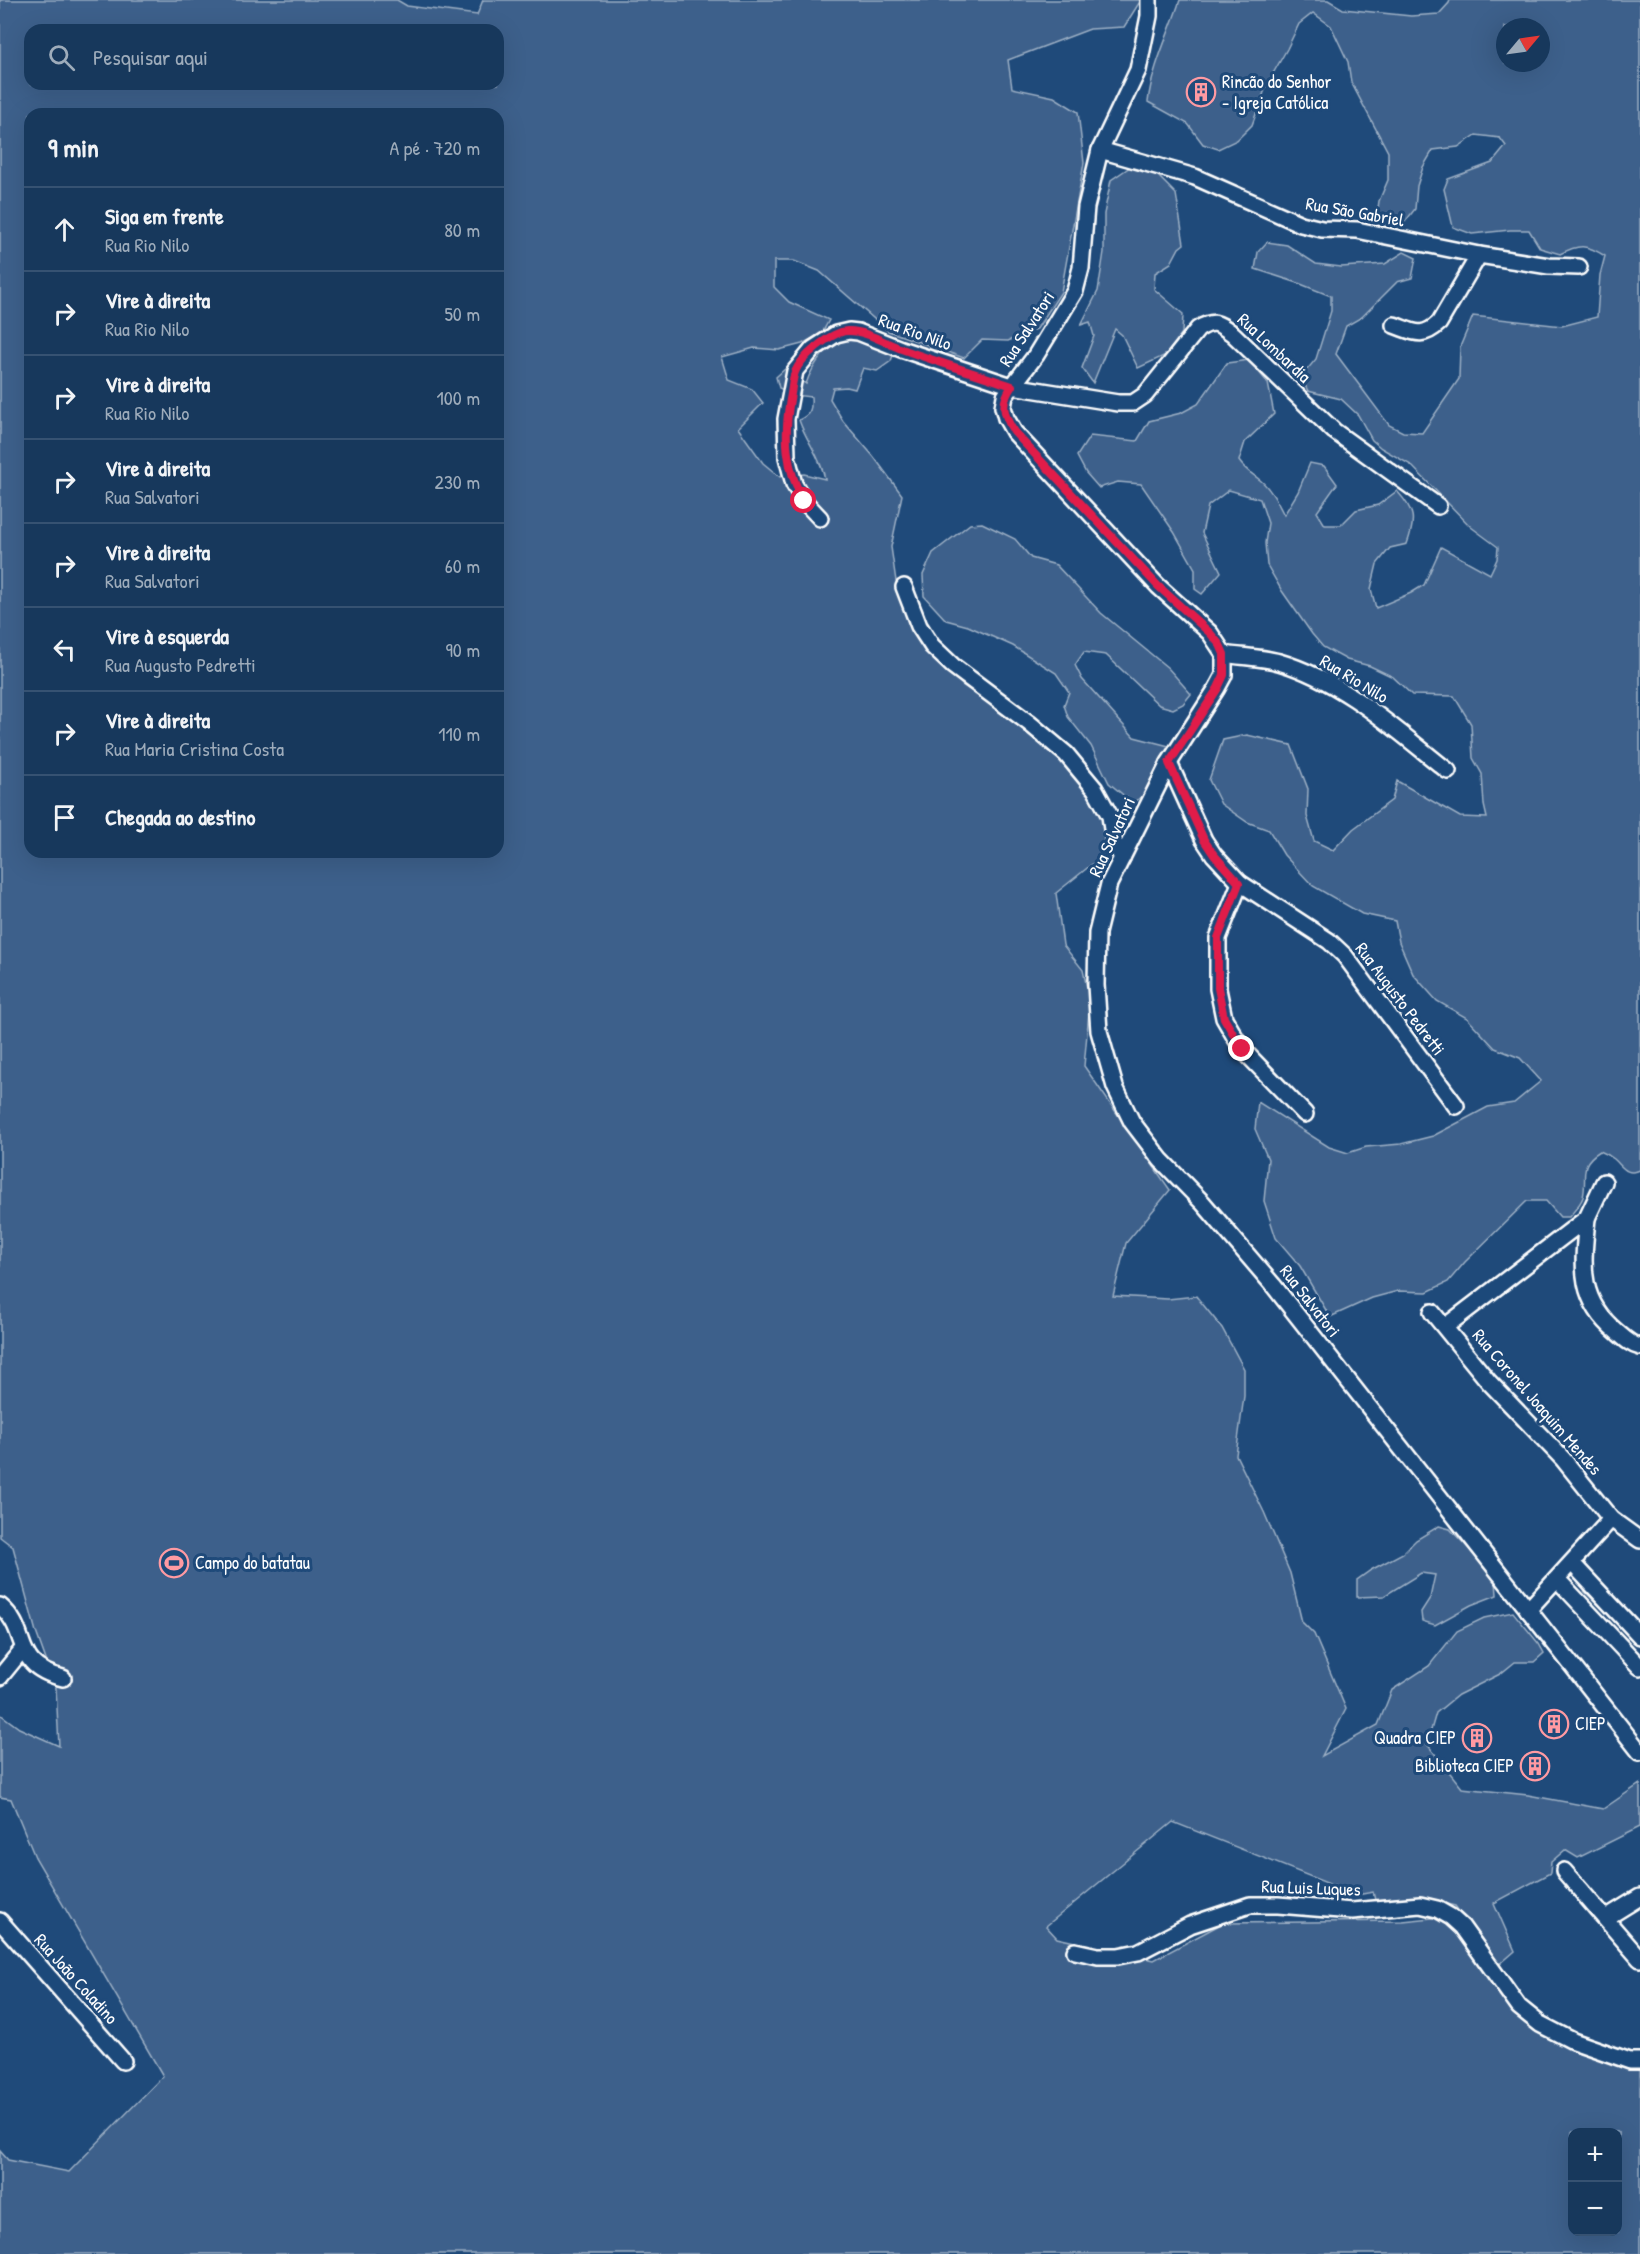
<!DOCTYPE html>
<html lang="pt">
<meta charset="utf-8">
<style>
body{margin:0;font-family:"Patrick Hand",sans-serif;background:#244365;color:#f1f3f6}
.controls{position:absolute;right:18px;bottom:18px;display:grid;overflow:hidden;border-radius:12px;box-shadow:0 6px 24px #0002}
.controls button{width:54px;height:54px;display:grid;place-items:center;padding:0;border:0;border-bottom:2px solid #365272;background:#17385c;color:#f1f3f6;font:30px sans-serif}
.compass{position:absolute;left:1496px;top:18px;width:54px;height:54px;border-radius:50%;background:#17385c;box-shadow:0 6px 24px #0002;rotate:61deg}
.stop{position:absolute;width:18px;height:18px;margin:-14px;border:4px solid #e11d48;border-radius:50%;background:#fff}
.stop.end{background:#e11d48;border-color:#fff;box-shadow:0 2px 6px #0008}
.list{margin:0;padding:0;list-style:none}
h2{display:flex;justify-content:space-between;align-items:center;height:78px;margin:0;padding:0 24px;font-size:26px}
h2 small{font-size:20px;font-weight:400;color:#9eacbb}
.list li{display:grid;grid-template-columns:39px 1fr auto;gap:18px;align-items:center;box-sizing:border-box;height:84px;padding:0 24px;border-top:2px solid #365272}
.list b{display:block;font-size:22px;white-space:nowrap}
.list p{margin:0;font-size:20px;white-space:nowrap;color:#9eacbb}
.list em{font-size:20px;font-style:normal;color:#9eacbb}
.icon{flex:none;width:33px;height:33px;fill:none;stroke:currentColor;stroke-width:2;stroke-linecap:round;stroke-linejoin:round}
.map{position:relative;flex:none;width:1640px;height:2254px;overflow:hidden}
.search{position:absolute;background:#17385c;box-shadow:0 6px 24px #0002;left:24px;top:24px;width:480px;height:66px;display:flex;align-items:center;gap:15px;box-sizing:border-box;padding:0 21px;border-radius:18px;color:#9eacbb;font-size:22px}
.panel{position:absolute;background:#17385c;box-shadow:0 6px 24px #0002;left:24px;top:108px;width:480px;height:750px;border-radius:18px}
.map>svg:first-child{display:block}
.green{fill:#3c618b;stroke:#9eb0c5;stroke-width:1.5;fill-rule:evenodd}
.lines{fill:none;stroke-linecap:round;stroke-linejoin:round}
.stream{stroke:#a3b5c8;stroke-width:3}
.minor-casing{stroke:#fff;stroke-width:20}
.minor{stroke:#1f4a7a;stroke-width:15}
.route{stroke:#e11d48;stroke-width:8}
.labels{text-anchor:middle;stroke-width:6;stroke-linejoin:round;paint-order:stroke}
.poi-label{font-size:18px;fill:#fff;stroke:#1f4a7a;text-anchor:start}
.street-label{font-size:18px;fill:#fff;stroke:#1f4a7a}
</style>
<div class="map">
<svg width="1640" height="2254" viewBox="0 0 1640 2254">
<rect width="100%" height="100%" fill="#1f4a7a"/>
<filter id="ink" filterUnits="userSpaceOnUse"><feTurbulence type="fractalNoise" baseFrequency=".0167" numOctaves="2"/><feDisplacementMap in="SourceGraphic" scale="12" xChannelSelector="R" yChannelSelector="G"/><feConvolveMatrix kernelMatrix="1 2 1 2 8 2 1 2 1" color-interpolation-filters="sRGB"/></filter>
<g filter="url(#ink)">
<g class="green">
<path d="M0 0H397L407 6 477 15 483 0H1141L1124 27 1090 29 1008 60 1012 88 1054 97 1078 112 1084 163 1061 292 1037 329 1008 341 982 340 964 358 888 331 819 271 794 261H774V287L789 302 829 320 822 333 802 344 779 350 754 348 722 357 729 380 752 389 763 403 738 428 763 463 780 477 804 474 825 479C821 457 806 441 799 420 811 414 812 409 811 397L795 395 779 388 776 377 785 369 806 384C812 366 828 341 849 339 860 337 883 348 894 352L891 361 877 371 863 368 855 389 847 387 833 388 830 399 843 421 874 457 902 495 891 547 897 588 939 656 962 685 1052 746 1101 807 1111 843 1096 861 1056 893 1063 945 1083 970 1090 1001 1084 1066 1170 1190 1126 1243 1113 1296 1168 1299 1196 1296 1222 1328 1244 1369V1396L1236 1455 1264 1512 1290 1573 1302 1622 1314 1634 1346 1709 1322 1756 1378 1725 1392 1690 1429 1666 1457 1631 1484 1618 1513 1612 1539 1644 1544 1653 1534 1662H1515L1500 1674 1458 1695 1436 1713 1427 1744 1462 1788 1528 1795 1603 1809 1640 1784V1827L1578 1858 1565 1850 1551 1862 1550 1873 1494 1903 1515 1951 1499 1965 1455 1906 1416 1897 1375 1900 1373 1892 1357 1895 1173 1822 1046 1926 1057 1938 1154 1960 1223 1923 1403 1921 1442 1917 1453 1924 1501 1992 1529 2027 1575 2047 1640 2064V2254H0V2151L8 2160 69 2172 163 2076 35 1857 11 1799 0 1797V1714L19 1728 59 1746 56 1688 36 1632 13 1547 0 1537ZM30 30H498V84H30ZM30 114H498V852H30ZM1572 2132H1618V2232H1572Z"/>
<path d="M1180 0H1328L1343 9 1411 16 1439 14 1449 3 1450 0H1640V1170C1626 1176 1623 1167 1614 1159 1610 1156 1605 1153 1600 1151 1577 1165 1588 1176 1583 1197 1581 1204 1573 1212 1569 1217H1560L1546 1201H1527L1465 1262 1448 1282 1427 1292 1398 1291 1372 1298 1330 1317 1300 1266 1276 1238 1264 1201 1268 1159 1255 1129 1258 1102 1329 1147 1348 1153 1366 1147 1401 1144 1433 1136 1488 1107 1514 1103 1541 1081 1520 1058 1495 1048 1467 1018 1437 1001 1413 974 1399 942 1395 921 1362 914 1313 886 1284 855 1269 830 1247 822 1221 804 1209 780 1223 740 1247 735 1291 745 1308 789 1307 816 1314 841 1333 850 1353 829 1392 800 1397 781 1460 817 1487 818 1484 805 1482 774 1473 758 1471 724 1454 696 1412 695 1393 677 1370 666 1347 660 1323 647 1312 634 1282 591 1267 565 1265 543 1268 523 1260 499 1229 490 1208 506 1202 533 1221 572 1202 594 1195 589V569L1174 532 1141 484 1118 482 1099 488 1086 473 1077 456 1090 436 1137 441 1149 421 1181 413 1198 404 1227 363 1249 360 1268 383 1274 414 1245 442 1239 461C1245 470 1251 473 1260 480 1271 489 1278 503 1284 515L1298 492 1310 463 1324 466 1337 484 1317 512 1325 525H1341L1356 510 1378 505 1397 491C1415 511 1416 519 1407 544L1390 548 1377 564 1371 589 1376 608 1411 593 1424 585 1441 547 1490 574 1497 559 1498 547 1471 527 1411 465 1381 448 1372 440 1358 415 1341 399 1308 391 1301 377 1316 359 1331 311V296L1298 283 1255 269 1258 252 1267 242 1287 245 1316 264 1341 267 1385 264 1404 252 1416 258 1412 278 1397 282 1362 317 1346 326 1336 354 1389 425 1403 432 1422 433 1459 379 1460 347 1473 316 1562 326 1597 317 1600 275 1605 256C1586 244 1579 244 1560 254L1540 248 1529 230H1510L1472 234 1453 227 1444 189 1448 179 1492 163 1506 146 1500 138 1476 135 1458 147 1433 150 1423 167 1417 186 1415 209 1401 227 1388 226 1377 216 1379 201 1388 180V152L1351 82 1348 62 1331 26 1313 13 1299 24 1287 49 1267 84 1252 125 1237 140 1218 149 1203 144 1188 124 1148 102C1152 67 1169 34 1180 0ZM1505 27H1541V63H1505Z"/>
<polygon points="1130,167 1155,173 1176,194 1184,244 1179,248 1171,263 1155,273 1154,289 1183,314 1182,333 1166,355 1138,368 1122,335 1115,329 1093,383 1082,368 1094,336 1090,322 1081,325 1098,291 1104,252 1104,214 1111,180"/>
<polygon points="982,523 1015,539 1031,558 1056,565 1101,613 1168,668 1191,694 1183,704 1173,709 1159,705 1106,655 1084,652 1075,665 1082,679 1134,737 1169,746 1145,794 1133,803 1109,783 1091,746 1068,717 1064,705 1069,692 1056,673 1013,646 968,626 946,620 924,596 923,575 933,553 970,524"/>
<polygon points="1439,1526 1450,1529 1491,1572 1496,1581 1497,1595 1471,1605 1435,1625 1422,1621 1421,1612 1430,1598 1435,1575 1421,1573 1384,1596 1357,1597 1357,1580 1371,1570 1403,1553 1416,1540"/>
</g>
<g class="lines">
<polyline class="stream" points="1585,1591 1620,1625"/>
<g class="minor-casing">
<g id="minor">
<polyline points="1149,0 1149,16 1138,70 1100,150 1086,207 1081,268 1075,291 1036,355 1005,396 1003,407 1006,418 1014,432 1158,586 1210,633 1224,654 1224,675 1217,688 1169,763 1109,884 1097,933 1096,985 1099,1031 1115,1087 1132,1122 1161,1160 1203,1203 1273,1285 1640,1752"/>
<polyline points="1100,150 1195,177 1301,224 1322,229 1357,230 1479,255 1549,266 1579,267"/>
<path d="M1394 325C1414 332 1422 339 1439 323L1479 255"/>
<path d="M820 518 804 501 794 484 787 457 786 419 795 371 813 349 836 334 849 331 858 332 901 349 1012 386 1118 403H1133L1145 395 1198 329C1215 319 1218 323 1233 334L1334 431 1438 506"/>
<polyline points="904,587 919,626 932,646 953,666 1029,723 1066,754 1095,789 1110,816 1114,842 1122,858"/>
<path d="M1224 654C1242 657 1261 657 1279 662 1344 681 1396 730 1448 771"/>
<polyline points="1169,763 1204,840 1214,855 1240,883 1329,941 1345,956 1456,1106"/>
<polyline points="1240,883 1218,938 1218,989 1224,1018 1242,1049 1305,1114"/>
<path d="M1587 1218C1583 1264 1577 1299 1617 1332 1624 1338 1631 1345 1640 1347"/>
<polyline points="1432,1312 1489,1382 1563,1459 1611,1519 1640,1540"/>
<polyline points="1446,1326 1587,1218 1604,1182"/>
<polyline points="1572,1563 1640,1636"/>
<polyline points="1557,1579 1640,1667"/>
<path d="M0 1606C32 1632 9 1665 63 1678"/>
<polyline points="1528,1610 1611,1519"/>
<polyline points="0,1677 22,1650"/>
<polyline points="1564,1871 1640,1959"/>
<polyline points="1606,1918 1640,1897"/>
<polyline points="0,1921 123,2061"/>
<polyline points="1075,1951 1098,1956 1118,1956 1138,1952 1190,1925 1250,1905 1278,1905 1352,1911 1420,1905 1437,1909 1451,1917 1462,1927 1519,2007 1540,2024 1573,2041 1630,2061 1640,2061"/>
</g>
</g>
<use href="#minor" class="minor"/>
</g>
</g>
<g class="lines" filter="url(#ink)">
<path class="route" d="M804 501C785 469 784 435 790 399 792 391 792 380 795 372 801 357 831 332 847 331 864 330 884 342 899 348 936 362 975 373 1012 386 1000 403 1003 414 1014 432L1158 586 1210 633 1220 645 1224 654V675L1218 688 1169 763 1204 840 1214 855 1239 883 1218 938V988L1224 1018 1242 1049"/>
</g>
<defs>
<g id="building-ring" transform="scale(1.5)"><circle r="9.5" fill="#1f4a7a" stroke="#ff9aa2" stroke-width="1.5"/><path d="M-4-6H4V6H1V3H-1V6H-4ZM-2.5-4.3h1.7v1.8h-1.7ZM.8-4.3h1.7v1.8H.8ZM-2.5-1h1.7V.8h-1.7ZM.8-1h1.7V.8H.8Z" fill="#ff9aa2"/></g>
<g id="stadium-ring" transform="scale(1.5)"><circle r="9.5" fill="#1f4a7a" stroke="#ff9aa2" stroke-width="1.5"/><path d="M0-5a6.5 5 0 1 0 0 10a6.5 5 0 1 0 0-10ZM-3.5-1.8h7v3.6h-7Z" fill="#ff9aa2"/></g>
</defs>
<g fill-rule="evenodd">
<use href="#building-ring" x="1201" y="92"/>
<use href="#stadium-ring" x="174" y="1563"/>
<use href="#building-ring" x="1554" y="1724"/>
<use href="#building-ring" x="1477" y="1738"/>
<use href="#building-ring" x="1535" y="1766"/>
</g>
<g class="labels">
<g class="poi-label">
<text x="1222" y="88">Rincão do Senhor<tspan x="1222" dy="21">- Igreja Católica</tspan></text>
<text x="195" y="1569">Campo do batatau</text>
<text x="1575" y="1730">CIEP</text>
<text x="1456" y="1744" text-anchor="end">Quadra CIEP</text>
<text x="1514" y="1772" text-anchor="end">Biblioteca CIEP</text>
</g>
<g class="street-label">
<text transform="translate(1355 212) rotate(10)" y="6">Rua São Gabriel</text>
<text transform="translate(1027 329) rotate(-57)" y="6">Rua Salvatori</text>
<text transform="translate(915 332) rotate(20)" y="6">Rua Rio Nilo</text>
<text transform="translate(1274 348) rotate(43)" y="6">Rua Lombardia</text>
<text transform="translate(1354 679) rotate(31)" y="6">Rua Rio Nilo</text>
<text transform="translate(1112 837) rotate(-65)" y="6">Rua Salvatori</text>
<text transform="translate(1400 999) rotate(53)" y="6">Rua Augusto Pedretti</text>
<text transform="translate(1310 1301) rotate(52)" y="6">Rua Salvatori</text>
<text transform="translate(1537 1402) rotate(49)" y="6">Rua Coronel Joaquim Mendes</text>
<text transform="translate(1311 1888) rotate(2)" y="6">Rua Luis Luques</text>
<text transform="translate(76 1979) rotate(48)" y="6">Rua João Coladino</text>
</g>
</g>
</svg>
<div class="controls">
<button>+</button>
<button>−</button>
</div>
<svg class="compass" viewBox="-18 -18 36 36"><path d="M0-13l5 13h-10z" fill="#e53935"/><path d="M0 13l5-13h-10z" fill="#9eacbb"/></svg>
<div class="stop" style="left:804px;top:501px"></div>
<div class="stop end" style="left:1242px;top:1049px"></div>
<div class="search"><svg class="icon" aria-label="search" viewBox="0 0 24 24"><circle cx="10" cy="10" r="6"/><path d="M15 15l6 6"/></svg>Pesquisar aqui</div>
<section class="panel">
<h2>9 min<small>A pé · 720 m</small></h2>
<ul class="list">
<li><svg class="icon" aria-label="ahead" viewBox="0 0 24 24"><path d="M12 20V5M6 11l6-6 6 6"/></svg><div><b>Siga em frente</b><p>Rua Rio Nilo</p></div><em>80 m</em></li>
<li><svg class="icon" aria-label="right" viewBox="0 0 24 24"><path d="M7 20v-9h11M14 6l5 5-5 5"/></svg><div><b>Vire à direita</b><p>Rua Rio Nilo</p></div><em>50 m</em></li>
<li><svg class="icon" aria-label="right" viewBox="0 0 24 24"><path d="M7 20v-9h11M14 6l5 5-5 5"/></svg><div><b>Vire à direita</b><p>Rua Rio Nilo</p></div><em>100 m</em></li>
<li><svg class="icon" aria-label="right" viewBox="0 0 24 24"><path d="M7 20v-9h11M14 6l5 5-5 5"/></svg><div><b>Vire à direita</b><p>Rua Salvatori</p></div><em>230 m</em></li>
<li><svg class="icon" aria-label="right" viewBox="0 0 24 24"><path d="M7 20v-9h11M14 6l5 5-5 5"/></svg><div><b>Vire à direita</b><p>Rua Salvatori</p></div><em>60 m</em></li>
<li><svg class="icon" aria-label="left" viewBox="0 0 24 24"><path d="M17 20v-9H6M10 6l-5 5 5 5"/></svg><div><b>Vire à esquerda</b><p>Rua Augusto Pedretti</p></div><em>90 m</em></li>
<li><svg class="icon" aria-label="right" viewBox="0 0 24 24"><path d="M7 20v-9h11M14 6l5 5-5 5"/></svg><div><b>Vire à direita</b><p>Rua Maria Cristina Costa</p></div><em>110 m</em></li>
<li><svg class="icon" aria-label="arrive" viewBox="0 0 24 24"><path d="M6 21V4h12l-3 4 3 4H6"/></svg><div><b>Chegada ao destino</b></div></li>
</ul>
</section>
</div>
